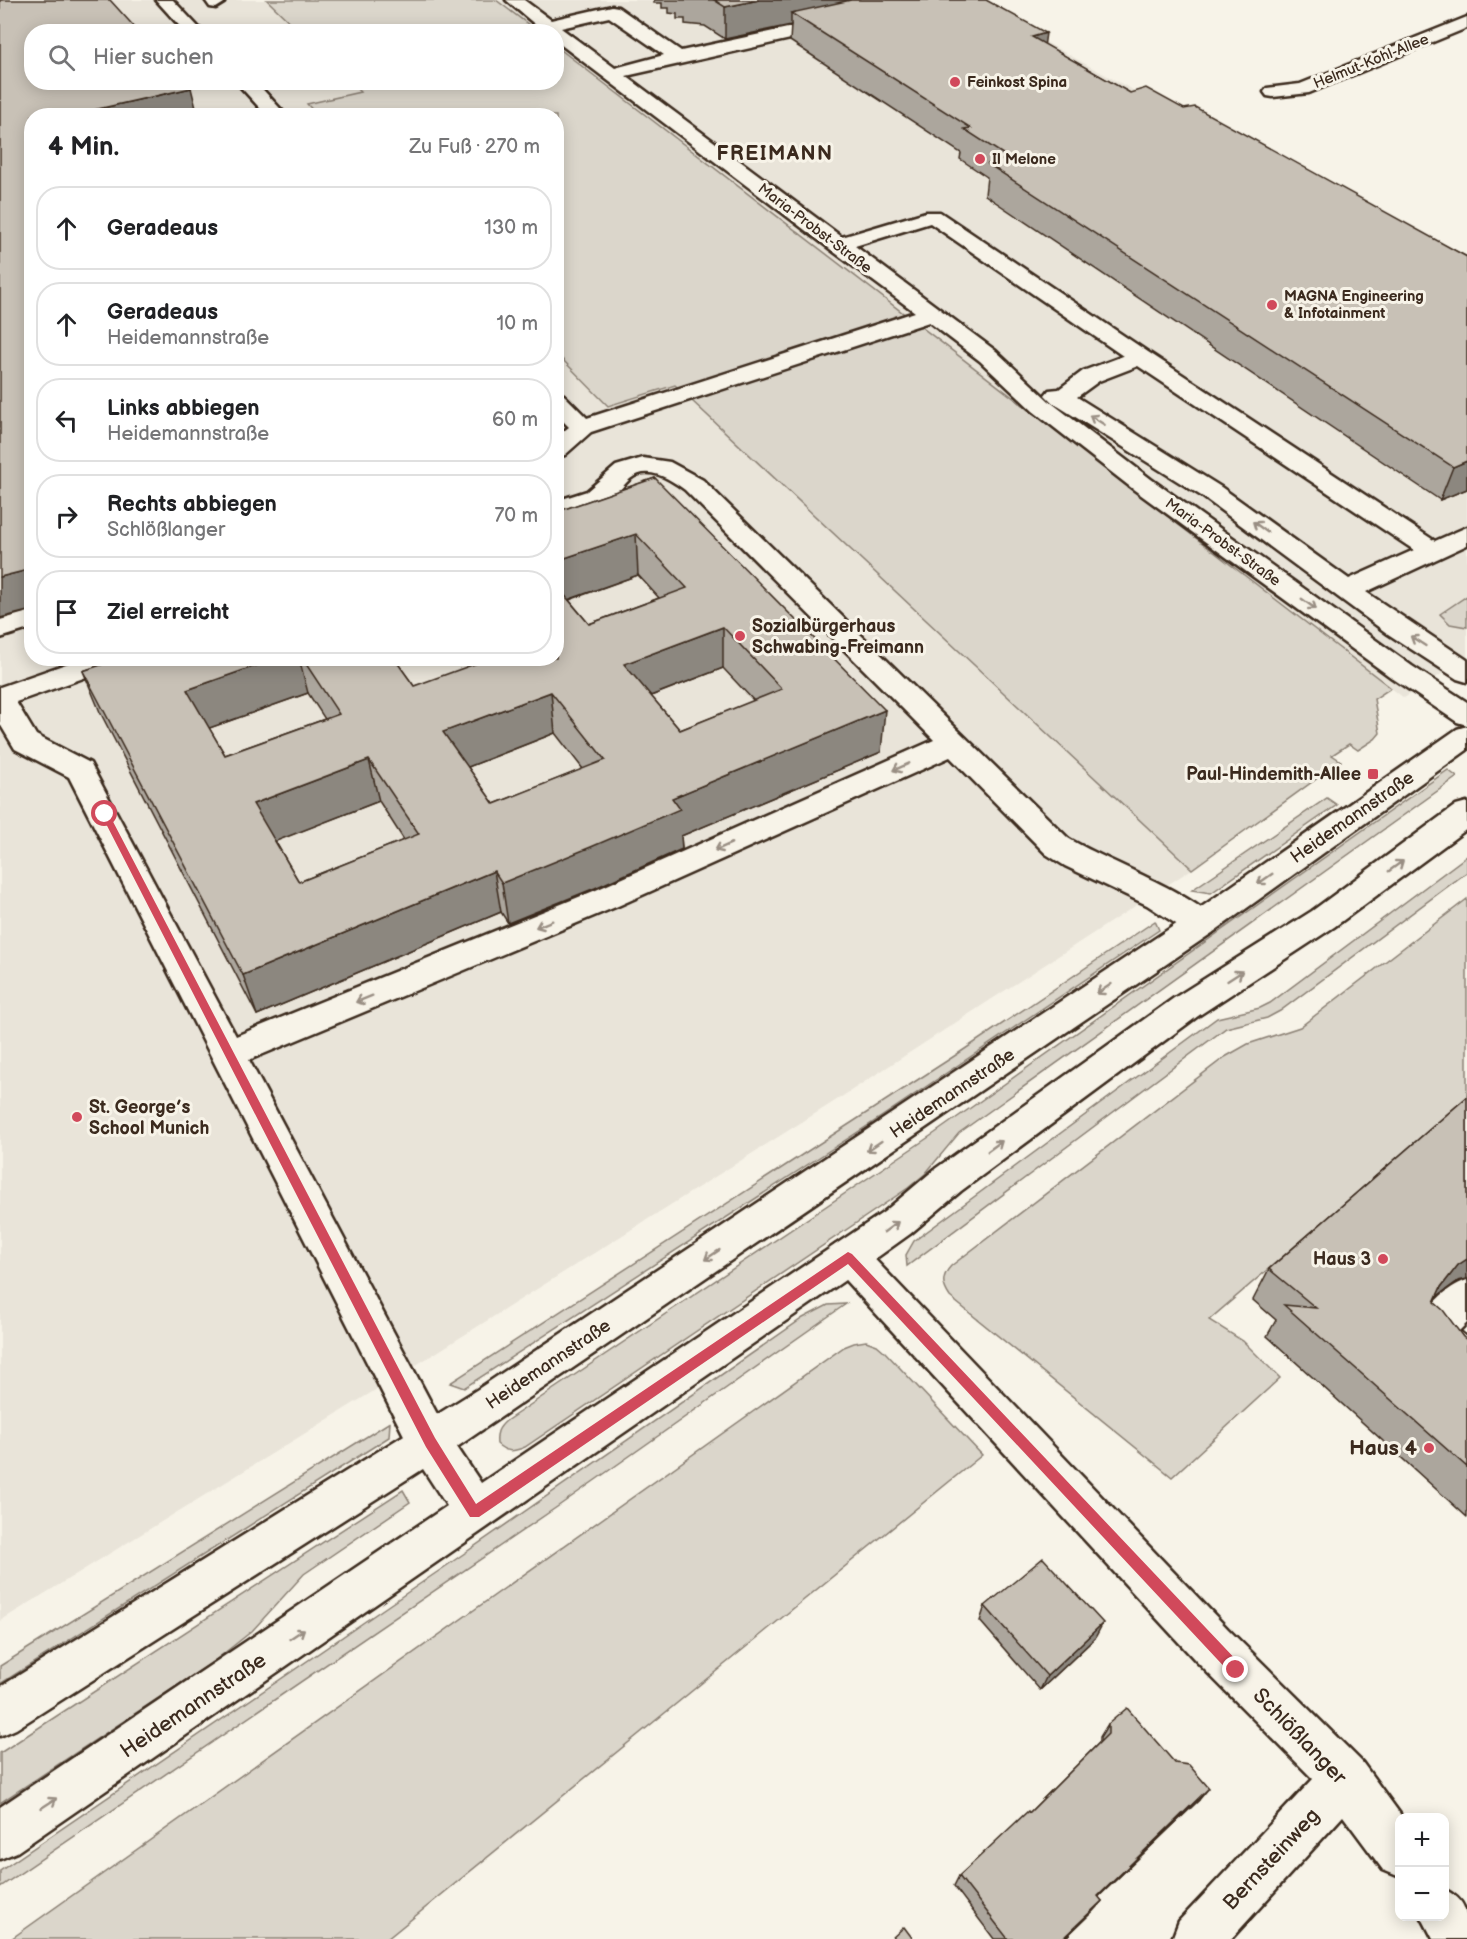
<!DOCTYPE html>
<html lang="de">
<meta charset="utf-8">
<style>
body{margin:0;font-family:"Balsamiq Sans",sans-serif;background:#f2f2f2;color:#202124}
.controls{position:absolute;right:18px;bottom:18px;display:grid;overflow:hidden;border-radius:12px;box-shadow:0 3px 15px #0003}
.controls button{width:54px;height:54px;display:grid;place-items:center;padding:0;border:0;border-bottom:2px solid #e0e0e0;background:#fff;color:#202124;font:30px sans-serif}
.stop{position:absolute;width:18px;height:18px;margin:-14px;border:4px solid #d1495b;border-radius:50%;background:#fff}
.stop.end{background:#d1495b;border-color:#fff;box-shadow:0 2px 6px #0008}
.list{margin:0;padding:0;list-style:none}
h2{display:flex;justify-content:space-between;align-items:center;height:78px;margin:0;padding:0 24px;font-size:26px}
h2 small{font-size:20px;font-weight:400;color:#757577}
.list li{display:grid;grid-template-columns:39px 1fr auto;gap:18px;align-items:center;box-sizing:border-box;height:84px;margin:0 12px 12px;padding:0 12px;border:2px solid #e0e0e0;border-radius:24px}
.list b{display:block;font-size:22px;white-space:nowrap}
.list p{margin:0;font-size:20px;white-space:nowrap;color:#757577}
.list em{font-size:20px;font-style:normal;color:#757577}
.icon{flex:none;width:33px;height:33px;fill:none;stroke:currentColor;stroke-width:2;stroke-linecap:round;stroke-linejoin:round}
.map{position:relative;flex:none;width:1467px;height:1939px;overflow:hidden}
.search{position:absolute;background:#fff;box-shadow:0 3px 15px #0003;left:24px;top:24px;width:540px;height:66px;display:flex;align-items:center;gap:15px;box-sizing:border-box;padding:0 21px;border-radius:24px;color:#757577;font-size:22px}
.panel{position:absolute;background:#fff;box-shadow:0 3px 15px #0003;left:24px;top:108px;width:540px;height:558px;border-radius:24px}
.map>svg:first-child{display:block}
.built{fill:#e9e4d9}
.green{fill:#dbd6cb;stroke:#8b8074;stroke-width:1.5}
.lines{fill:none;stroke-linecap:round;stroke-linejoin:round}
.minor-casing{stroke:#3b2a1e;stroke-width:5}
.major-casing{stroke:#3b2a1e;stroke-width:5}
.minor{fill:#f7f3e8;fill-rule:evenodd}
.major{fill:#f7f3e8;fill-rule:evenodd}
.wall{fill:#aca69d;stroke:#3b2a1e;stroke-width:1.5;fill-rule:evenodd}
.shaded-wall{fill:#8c877f;stroke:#3b2a1e;stroke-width:1.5}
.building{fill:#c8c1b6;stroke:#3b2a1e;stroke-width:1.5;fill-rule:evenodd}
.oneway{stroke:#998e83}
.route{fill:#d1495b}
.poi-dot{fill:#d1495b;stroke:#f7f3e8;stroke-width:2}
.labels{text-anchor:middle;stroke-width:6;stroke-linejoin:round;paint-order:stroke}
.far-street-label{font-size:15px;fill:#3b2a1e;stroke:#f7f3e8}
.far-poi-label{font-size:15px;font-weight:bold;fill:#3b2a1e;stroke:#f7f3e8;text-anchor:start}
.poi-label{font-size:18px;font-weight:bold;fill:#3b2a1e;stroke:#f7f3e8;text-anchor:start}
.street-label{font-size:18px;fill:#3b2a1e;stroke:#f7f3e8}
.far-district-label{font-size:20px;font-weight:bold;letter-spacing:1.5px;fill:#3b2a1e;stroke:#f7f3e8}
.near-poi-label{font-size:21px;font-weight:bold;fill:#3b2a1e;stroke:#f7f3e8;text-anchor:end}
.near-street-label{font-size:21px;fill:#3b2a1e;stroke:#f7f3e8}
</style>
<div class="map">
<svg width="1467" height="1939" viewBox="0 0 1467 1939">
<rect width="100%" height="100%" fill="#f7f3e8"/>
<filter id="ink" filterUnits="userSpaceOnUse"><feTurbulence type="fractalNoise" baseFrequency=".0167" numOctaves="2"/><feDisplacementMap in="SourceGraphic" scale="12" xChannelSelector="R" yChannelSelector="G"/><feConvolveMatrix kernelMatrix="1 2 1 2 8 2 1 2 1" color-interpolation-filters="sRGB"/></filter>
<g filter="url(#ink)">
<g class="built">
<polygon points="0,0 267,0 299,31 32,32 32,82 351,83 386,115 32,116 32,658 556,658 557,275 1192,869 832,1103 434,1354 0,1621"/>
<polygon points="496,0 969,0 1467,273 1467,658 1404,698 557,47 556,32 537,31"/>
</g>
<g class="green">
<polygon points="267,0 496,0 537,31 299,31"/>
<polygon points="557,47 1391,688 1374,699 1380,733 1375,739 1358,750 1349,744 1332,755 1341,761 1192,869 675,385 608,406 557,354 556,116 318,116 307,104 360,92 351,83 556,82"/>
<polygon points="1467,596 1467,627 1450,624 1440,614"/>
<path d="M1448 770 1457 777 959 1133 925 1174 908 1188 525 1447C513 1452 507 1453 497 1444 496 1433 498 1428 506 1421L935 1133Z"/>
<polygon points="1327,798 1337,805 1211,893 1192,890"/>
<polygon points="1467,856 1467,872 1280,1011 1267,1018 1226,1028 907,1266 906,1255 914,1241 1217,1018 1260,1008 1270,1003"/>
<path d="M1467 899V1098L1209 1320 1243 1341 1280 1378 1172 1477 950 1297C942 1285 941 1277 951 1266L1225 1057 1248 1044 1300 1027Z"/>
<polygon points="1155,921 1159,930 881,1117 464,1388 450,1383 959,1053"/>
<polygon points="846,1304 557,1507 0,1887 0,1871 449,1564 803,1318 828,1305"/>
<polygon points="866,1341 877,1345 884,1351 982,1455 387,1939 11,1939 844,1347 854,1343"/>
<polygon points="390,1422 389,1437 0,1684 0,1666"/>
<polygon points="403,1490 410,1502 304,1574 252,1631 213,1662 0,1803 0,1753"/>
</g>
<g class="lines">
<g class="minor-casing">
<g id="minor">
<polygon points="156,0 173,0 203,32 185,32"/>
<polygon points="205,0 222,0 224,3 216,8 210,7"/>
<path d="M506 0H524L551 20 612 6 618 7 681 51 895 5 904 0H920L918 8 906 13 626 76 842 237 926 212H940L1148 352 1435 541 1467 527V545L1366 592 1467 660V682L1457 679 1388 634 1203 497 1053 403 1045 395 1049 390 1059 389 1083 371 1123 356 930 223 855 246 996 351 1049 401 1151 479 1412 666 1467 702V725L1457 722 1392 678 1133 489 1033 411 980 361 929 322 591 432 565 455 556 457V437L569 427 556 414V393L564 395 587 418 915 312 830 249 556 41V32H544ZM609 17 664 55 615 68 561 28ZM1138 366 1414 550 1349 579 1221 487 1077 397 1099 381Z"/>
<polygon points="1467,17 1467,28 1309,93 1273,97 1267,96 1264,92 1267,88 1300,84"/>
<polygon points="236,82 256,82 287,116 267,116"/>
<path d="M643 458 670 462 703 480 1068 838C1101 859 1202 896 1217 924L1212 933 1201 936 1190 933 1147 905 1065 866 1046 854 950 757 618 906 249 1060 445 1429 451 1443 445 1457 430 1463 415 1457 69 777 15 749 0 724V687L83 658H127L123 664 16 702 36 735 90 763 236 1036 596 890 934 740 685 490C670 479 648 464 630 479 623 485 618 494 610 499 596 509 573 512 556 516V501L587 491 616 466Z"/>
<polygon points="32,611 32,628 0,638 0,620"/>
<polygon points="848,1240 861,1245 1228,1629 1362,1762 1403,1818 1400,1818 1400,1877 1383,1870 1343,1816 1231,1939 1172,1939 1179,1921 1313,1779 1196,1661 835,1269 829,1257 835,1245"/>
<path d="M1467 1280V1323L1459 1331 1467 1338V1381C1438 1370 1430 1354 1417 1327 1427 1307 1446 1287 1467 1280Z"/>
<path d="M1444 1889C1467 1901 1467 1910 1467 1939H1433L1421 1916H1444Z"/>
</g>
</g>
<g class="major-casing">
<polygon id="major" points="1467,726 1467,750 1212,933 457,1447 481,1483 884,1212 935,1169 1174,998 1312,911 1456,805 1467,802 1467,829 1334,927 1198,1016 961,1191 910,1234 861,1269 17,1852 0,1859 0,1807 447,1506 423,1469 16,1729 0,1736 0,1687 478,1389 1190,915 1457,729"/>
</g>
<use href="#minor" class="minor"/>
<use href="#major" class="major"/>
</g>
<g class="wall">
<polygon points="654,0 986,0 1045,45 1130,93 1184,109 1467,257 1467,489 1440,500 985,195 987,177 960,159 961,153 790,41 791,25 725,39 705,26 685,24 685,19 677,19 677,14 669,13 669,8 662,8 662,3 654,3"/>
<path d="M655 478 881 752 681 836 682 849 595 888 508 923 501 912 257 1015 100 712 83 671 121 658H404L396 661 414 686 556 658V512ZM638 575 659 598 589 624 569 600ZM723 668 754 701 680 730 651 696ZM308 693 325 719 225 755 209 728ZM555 733 583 769 494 804 468 767ZM379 801 404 840 299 882 275 841Z"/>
<polygon points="1467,1097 1467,1279 1458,1281 1436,1297 1434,1302 1463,1337 1467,1340 1467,1517 1267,1336 1276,1320 1253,1300 1269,1269"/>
<polygon points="985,1606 1095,1638 1040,1690 980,1621"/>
<polygon points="1108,1724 1199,1800 1098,1897 1102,1901 1093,1911 1064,1939 994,1939 954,1886 959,1876 1029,1813 1100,1742 1100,1737"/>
</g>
<g class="shaded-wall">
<polygon points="759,0 899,0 791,13 791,25 725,39 725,7"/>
<polygon points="1046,33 1042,62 1032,37"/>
<polygon points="191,88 198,116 77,116 76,114"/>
<polygon points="1467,461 1467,489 1440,500 1453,467"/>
<polygon points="636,534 638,575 556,604 556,561"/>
<polygon points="32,569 32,610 0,618 0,577"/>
<polygon points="723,627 723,668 627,705 624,664"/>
<polygon points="278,658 299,658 308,693 201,731 187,690"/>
<polygon points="378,658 404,658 380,667"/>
<polygon points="551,692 555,733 450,774 443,732"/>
<polygon points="885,710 881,752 681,836 682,849 595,888 508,923 502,883 672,798"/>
<polygon points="369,760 379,801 266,845 253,804"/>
<polygon points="494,871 501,912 257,1015 243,975"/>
<polygon points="1467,1259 1467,1279 1458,1281 1436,1297 1441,1287 1458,1265"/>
<polygon points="1103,1623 1095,1638 1040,1690 1047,1676"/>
<polygon points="1209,1788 1199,1800 1089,1906 1098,1896"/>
<polygon points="1102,1901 1093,1911 1064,1939 1062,1939"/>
</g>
<g class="building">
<polygon points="0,0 110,0 139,32 32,32 32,82 186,82 191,88 76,114 78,116 32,116 32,569 0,577"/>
<polygon points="714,0 759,0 725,7"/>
<polygon points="851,0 986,0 1046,33 1032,37 1130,93 1146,88 1184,109 1195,107 1467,257 1467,461 1453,467 988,164 1009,158 964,129 971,128 791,13"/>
<path d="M655 478 885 710 672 798 680 809 591 847 502 883 494 871 243 975 83 671 121 658H278L187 690 225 755 339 714 302 658H394L414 686 491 658H556V585L589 624 687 588 636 534 556 561V512ZM723 627 782 689 680 730 624 664ZM551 692 605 760 494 804 443 732ZM369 760 419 834 299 882 253 804Z"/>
<polygon points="1467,1097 1467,1259 1458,1265 1441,1287 1434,1302 1443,1310 1463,1337 1467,1340 1467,1467 1284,1305 1316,1308 1269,1269"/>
<polygon points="1043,1558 1103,1623 1047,1676 985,1606"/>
<polygon points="1127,1708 1175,1763 1189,1765 1209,1788 1098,1896 1102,1901 1062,1939 1008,1939 959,1876 1028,1811 1029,1813 1108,1734 1108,1724"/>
<polygon points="904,1927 913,1939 891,1939"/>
</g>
<defs><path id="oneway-shaft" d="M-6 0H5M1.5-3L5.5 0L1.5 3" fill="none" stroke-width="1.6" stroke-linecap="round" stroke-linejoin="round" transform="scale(1.5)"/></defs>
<g class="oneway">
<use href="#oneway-shaft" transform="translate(1097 420) rotate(-148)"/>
<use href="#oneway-shaft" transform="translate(1260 527) rotate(-144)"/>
<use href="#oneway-shaft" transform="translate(1309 604) rotate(36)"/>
<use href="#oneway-shaft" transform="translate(1418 641) rotate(-147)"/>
<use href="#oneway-shaft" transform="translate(901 767) rotate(156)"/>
<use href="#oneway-shaft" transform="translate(723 847) rotate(156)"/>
<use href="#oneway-shaft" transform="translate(1396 866) rotate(-36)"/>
<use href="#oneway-shaft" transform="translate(1265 879) rotate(145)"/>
<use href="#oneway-shaft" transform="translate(544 924) rotate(158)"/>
<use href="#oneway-shaft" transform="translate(1235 976) rotate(-33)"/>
<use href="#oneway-shaft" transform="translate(1104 989) rotate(146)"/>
<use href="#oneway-shaft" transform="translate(364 999) rotate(158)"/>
<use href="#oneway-shaft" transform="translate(874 1146) rotate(146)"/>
<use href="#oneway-shaft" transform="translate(995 1146) rotate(-36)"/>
<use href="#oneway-shaft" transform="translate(891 1227) rotate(-36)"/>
<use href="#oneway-shaft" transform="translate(712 1255) rotate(146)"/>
<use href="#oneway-shaft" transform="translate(297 1634) rotate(-34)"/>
<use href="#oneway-shaft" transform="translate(49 1803) rotate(-33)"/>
</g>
</g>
<polygon class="route" points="105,810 109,814 435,1438 476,1504 848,1252 852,1254 1241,1665 1242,1670 1241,1674 1236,1676 1231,1674 848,1264 479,1517 470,1517 426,1447 101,814"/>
<g class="poi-dot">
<circle cx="955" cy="82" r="6"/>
<circle cx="980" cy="159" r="6"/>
<circle cx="1272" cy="305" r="6"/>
<circle cx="740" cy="636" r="6"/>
<rect x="1367" y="768" width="12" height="12" rx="3"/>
<circle cx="77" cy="1117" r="6"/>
<circle cx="1383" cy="1259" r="6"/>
<circle cx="1429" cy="1448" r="6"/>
</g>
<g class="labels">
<g class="far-street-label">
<text transform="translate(1371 61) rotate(-22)" y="5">Helmut-Kohl-Allee</text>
<text transform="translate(815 228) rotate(37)" y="5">Maria-Probst-Straße</text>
<text transform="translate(1223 542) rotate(36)" y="5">Maria-Probst-Straße</text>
</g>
<g class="far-poi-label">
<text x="967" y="87">Feinkost Spina</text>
<text x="992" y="164">Il Melone</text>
<text x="1284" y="301">MAGNA Engineering<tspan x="1284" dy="17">&amp; Infotainment</tspan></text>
</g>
<g class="poi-label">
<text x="752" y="632">Sozialbürgerhaus<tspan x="752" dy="21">Schwabing-Freimann</tspan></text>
<text x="1361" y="780" text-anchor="end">Paul-Hindemith-Allee</text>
<text x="89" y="1113">St. George’s<tspan x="89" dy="21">School Munich</tspan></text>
<text x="1371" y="1265" text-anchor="end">Haus 3</text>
</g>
<g class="street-label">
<text transform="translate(1352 817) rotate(-35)" y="6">Heidemannstraße</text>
<text transform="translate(952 1093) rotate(-34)" y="6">Heidemannstraße</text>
<text transform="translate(548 1364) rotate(-34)" y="6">Heidemannstraße</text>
</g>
<g class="far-district-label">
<text x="775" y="160">FREIMANN</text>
</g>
<g class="near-poi-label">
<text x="1417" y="1455">Haus 4</text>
</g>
<g class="near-street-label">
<text transform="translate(193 1705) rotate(-34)" y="7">Heidemannstraße</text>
<text transform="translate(1300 1736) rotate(46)" y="7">Schlößlanger</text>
<text transform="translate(1271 1859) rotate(-47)" y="7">Bernsteinweg</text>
</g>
</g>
</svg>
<div class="controls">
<button>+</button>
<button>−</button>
</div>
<div class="stop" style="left:105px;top:814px"></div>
<div class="stop end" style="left:1236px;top:1670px"></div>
<div class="search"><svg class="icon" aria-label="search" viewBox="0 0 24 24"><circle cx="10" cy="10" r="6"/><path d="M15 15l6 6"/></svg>Hier suchen</div>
<section class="panel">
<h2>4 Min.<small>Zu Fuß · 270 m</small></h2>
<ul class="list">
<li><svg class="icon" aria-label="ahead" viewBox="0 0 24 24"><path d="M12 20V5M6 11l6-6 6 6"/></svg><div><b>Geradeaus</b></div><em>130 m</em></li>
<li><svg class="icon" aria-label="ahead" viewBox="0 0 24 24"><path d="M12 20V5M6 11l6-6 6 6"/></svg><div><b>Geradeaus</b><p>Heidemannstraße</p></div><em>10 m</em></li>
<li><svg class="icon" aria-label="left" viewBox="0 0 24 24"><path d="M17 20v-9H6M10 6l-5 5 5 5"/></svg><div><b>Links abbiegen</b><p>Heidemannstraße</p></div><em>60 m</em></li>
<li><svg class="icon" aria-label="right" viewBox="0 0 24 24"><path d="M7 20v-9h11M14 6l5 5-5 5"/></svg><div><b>Rechts abbiegen</b><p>Schlößlanger</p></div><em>70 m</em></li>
<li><svg class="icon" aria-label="arrive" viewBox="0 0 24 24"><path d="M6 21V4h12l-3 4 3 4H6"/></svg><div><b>Ziel erreicht</b></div></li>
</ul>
</section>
</div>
